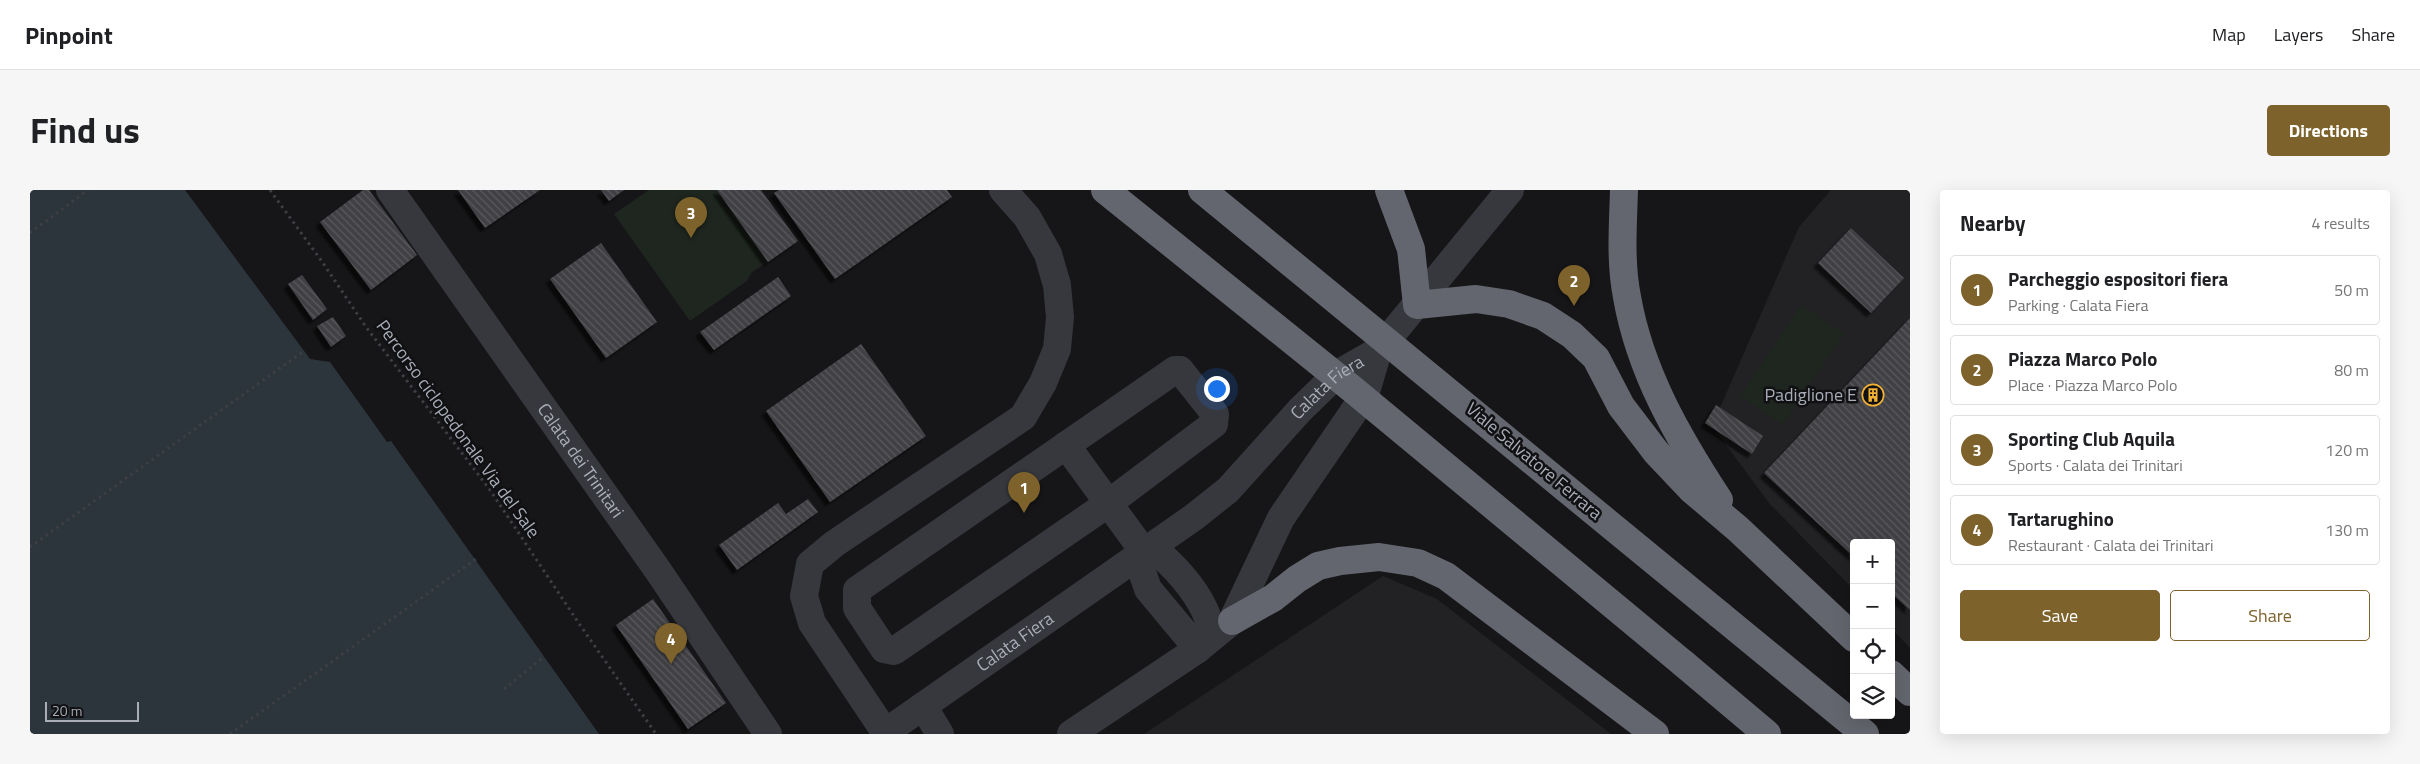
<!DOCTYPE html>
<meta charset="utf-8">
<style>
body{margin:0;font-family:"Titillium Web",sans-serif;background:#f6f6f6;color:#202124}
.controls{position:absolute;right:15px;bottom:15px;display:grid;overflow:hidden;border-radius:5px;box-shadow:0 5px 20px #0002}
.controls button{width:45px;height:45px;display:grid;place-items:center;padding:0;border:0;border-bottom:1px solid #e0e0e0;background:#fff;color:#202124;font:25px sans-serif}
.scale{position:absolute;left:15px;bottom:12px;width:94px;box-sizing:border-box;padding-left:5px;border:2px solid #a8adb8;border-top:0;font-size:14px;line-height:18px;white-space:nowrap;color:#a8adb8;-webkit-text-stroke:4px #111113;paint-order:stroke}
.you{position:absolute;left:1186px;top:198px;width:18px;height:18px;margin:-12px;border:4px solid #fff;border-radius:50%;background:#1a73e8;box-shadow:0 0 0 8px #1a73e833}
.badge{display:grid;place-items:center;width:32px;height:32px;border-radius:50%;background:#7e622b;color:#fff;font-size:16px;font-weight:700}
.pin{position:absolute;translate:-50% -41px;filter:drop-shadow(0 1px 2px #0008)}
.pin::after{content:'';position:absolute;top:26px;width:18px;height:15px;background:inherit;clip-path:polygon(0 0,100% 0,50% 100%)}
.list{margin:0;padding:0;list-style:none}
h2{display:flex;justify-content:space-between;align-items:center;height:65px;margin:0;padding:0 20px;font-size:21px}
h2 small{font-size:16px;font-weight:400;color:#757577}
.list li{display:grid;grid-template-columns:32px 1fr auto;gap:15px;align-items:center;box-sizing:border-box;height:70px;margin:0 10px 10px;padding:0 10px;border:1px solid #e0e0e0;border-radius:5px}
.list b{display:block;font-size:19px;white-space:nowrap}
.list p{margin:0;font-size:16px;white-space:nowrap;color:#757577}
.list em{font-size:16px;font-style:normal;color:#757577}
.actions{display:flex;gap:10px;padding:15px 20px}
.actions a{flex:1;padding:11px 0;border:1px solid #7e622b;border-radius:5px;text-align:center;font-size:18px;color:#7e622b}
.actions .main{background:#7e622b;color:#fff}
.icon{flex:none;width:28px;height:28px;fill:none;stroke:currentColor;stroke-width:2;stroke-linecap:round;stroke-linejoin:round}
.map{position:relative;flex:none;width:1880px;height:544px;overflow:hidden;border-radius:5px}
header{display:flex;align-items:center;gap:30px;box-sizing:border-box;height:70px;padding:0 25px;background:#fff;border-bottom:1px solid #e0e0e0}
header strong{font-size:24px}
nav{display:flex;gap:28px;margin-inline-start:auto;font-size:18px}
.intro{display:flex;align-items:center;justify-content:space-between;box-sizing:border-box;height:120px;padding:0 30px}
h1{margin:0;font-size:35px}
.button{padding:12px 22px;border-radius:5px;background:#7e622b;color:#fff;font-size:18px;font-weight:700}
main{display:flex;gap:30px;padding:0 30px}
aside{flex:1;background:#fff;border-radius:5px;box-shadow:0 5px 20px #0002}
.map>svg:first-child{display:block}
.built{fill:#222225}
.grass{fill:#1e261f}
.water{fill:#2c353c}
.building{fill:url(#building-back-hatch);filter:url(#shadow)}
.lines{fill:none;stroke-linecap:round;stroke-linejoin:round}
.path{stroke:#3d3f44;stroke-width:3;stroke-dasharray:2.5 4;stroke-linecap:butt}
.minor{stroke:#37383d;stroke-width:28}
.highway{stroke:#63666e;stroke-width:28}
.highway-bridge{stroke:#63666e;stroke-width:28}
.labels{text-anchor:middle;stroke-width:5;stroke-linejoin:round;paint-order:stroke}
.street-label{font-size:18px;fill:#a8adb8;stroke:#111113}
.poi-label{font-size:18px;fill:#a8adb8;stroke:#111113;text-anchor:end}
</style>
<header>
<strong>Pinpoint</strong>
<nav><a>Map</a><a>Layers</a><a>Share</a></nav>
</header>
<div class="intro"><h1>Find us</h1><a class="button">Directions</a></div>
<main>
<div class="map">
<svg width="1880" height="544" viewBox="0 0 1880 544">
<defs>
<pattern id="building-back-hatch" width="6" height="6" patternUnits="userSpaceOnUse" patternTransform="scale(1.25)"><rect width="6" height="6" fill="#404145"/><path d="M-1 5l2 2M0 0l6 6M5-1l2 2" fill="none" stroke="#595a5e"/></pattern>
<filter id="shadow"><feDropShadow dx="-4.5" dy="4.5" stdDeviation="1" flood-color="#0009"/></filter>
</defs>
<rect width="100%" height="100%" fill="#161618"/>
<g class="built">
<polygon points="1801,0 1880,0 1880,458 1861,438 1861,353 1824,353 1824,400 1739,313 1682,236 1769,37"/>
<polygon points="1353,386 1407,409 1581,544 1114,544"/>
</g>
<g class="grass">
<polygon points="619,0 687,0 738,72 722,82 717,91 660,131 584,24"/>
<polygon points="1771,115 1814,143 1753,235 1710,206"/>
</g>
<polygon class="water" points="0,0 155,0 280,169 300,172 357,252 361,251 569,544 0,544"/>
<g class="building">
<polygon points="333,0 339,0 387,65 341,100 290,32"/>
<polygon points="428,0 510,0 455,38"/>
<polygon points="571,0 594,0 579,11"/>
<polygon points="687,0 731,0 768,51 738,72"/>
<polygon points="749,0 917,0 922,7 805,89 744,3"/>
<polygon points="1821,38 1874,88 1841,123 1788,73"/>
<polygon points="571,53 627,132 576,168 520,89"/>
<polygon points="272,85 297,119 283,130 258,94"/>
<polygon points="748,87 761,106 684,160 670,142"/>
<polygon points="303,127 316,146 301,157 287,136"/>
<polygon points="1880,128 1880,420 1861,403 1861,353 1824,353 1824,367 1734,283"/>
<polygon points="831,154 896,246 800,312 736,221"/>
<polygon points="1686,215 1733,246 1722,264 1675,233"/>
<polygon points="778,309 788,322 707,380 689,355 748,313 756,324"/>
<polygon points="623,409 696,513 658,539 586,435"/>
</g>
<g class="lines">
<g class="path">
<polyline points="240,0 293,73 336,137 460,300 550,435 626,544"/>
<polyline points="0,43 58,0"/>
<polyline points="0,357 274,161"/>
<polyline points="474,499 514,467"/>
<polyline points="200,544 446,369"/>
</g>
<g class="minor">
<path id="s1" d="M360 0 629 382 738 544"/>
<polygon points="1145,180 1150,180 1185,224 1184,234 1079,313 864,461 854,459 827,418 827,400"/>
<polyline points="1036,255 1114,362"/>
<path d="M1122 357C1143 375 1163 395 1175 421 1179 429 1180 439 1181 448"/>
<polyline points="1107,367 1118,399 1168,459"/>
<polyline points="893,516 910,544"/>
<polyline points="855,542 782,433 774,406 780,374 804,354 993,227 1013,193 1027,159 1030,127 1027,95 1018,64 997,27 973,0"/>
<path id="s2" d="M853 544 1164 327 1198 300 1270 220 1306 185 1348 161 1480 0"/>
<polyline points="1041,544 1168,459 1202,431 1251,328 1335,205 1348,161"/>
</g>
<g class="highway">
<polyline points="1359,0 1381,59 1387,115 1446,109 1479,114 1513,126 1542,145 1566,168 1591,216 1626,262 1662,300 1708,339 1824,448"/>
<path d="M1594 0C1593 35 1590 72 1597 107 1610 182 1648 247 1689 310"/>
<polyline points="1690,425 1835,544"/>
<polyline points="1202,431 1243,408 1267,389 1288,376 1310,371 1349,367 1388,373 1416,386 1625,544"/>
<polyline points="1654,474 1737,544"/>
<polyline points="1861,484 1880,502"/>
</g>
<g class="highway-bridge">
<polyline points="1075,0 1321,198 1654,474"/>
<polyline points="1172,0 1690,425"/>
</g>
</g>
<defs>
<g id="building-ring" transform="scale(1.125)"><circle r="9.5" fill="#111113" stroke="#f2b134" stroke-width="1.5"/><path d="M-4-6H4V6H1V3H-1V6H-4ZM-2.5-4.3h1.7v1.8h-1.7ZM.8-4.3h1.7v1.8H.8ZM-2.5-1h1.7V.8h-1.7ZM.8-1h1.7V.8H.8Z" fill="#f2b134"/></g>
</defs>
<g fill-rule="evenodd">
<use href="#building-ring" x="1843" y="205"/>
</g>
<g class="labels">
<g class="street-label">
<text dy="6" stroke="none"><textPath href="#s2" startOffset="566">Calata Fiera</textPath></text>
<text transform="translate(428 239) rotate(54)" y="6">Percorso ciclopedonale Via del Sale</text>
<text dy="6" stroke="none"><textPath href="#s1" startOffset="331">Calata dei Trinitari</textPath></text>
<text transform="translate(1504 271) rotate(40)" y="6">Viale Salvatore Ferrara</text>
<text dy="6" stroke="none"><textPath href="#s2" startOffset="161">Calata Fiera</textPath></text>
</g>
<g class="poi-label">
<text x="1827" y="211">Padiglione E</text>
</g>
</g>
</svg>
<div class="controls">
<button>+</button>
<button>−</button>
<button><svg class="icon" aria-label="locate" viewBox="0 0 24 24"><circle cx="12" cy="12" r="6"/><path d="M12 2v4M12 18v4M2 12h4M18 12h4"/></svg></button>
<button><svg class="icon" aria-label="layers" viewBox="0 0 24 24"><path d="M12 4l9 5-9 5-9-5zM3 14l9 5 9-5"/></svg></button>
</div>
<div class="scale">20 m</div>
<div class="you"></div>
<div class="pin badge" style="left:994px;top:323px">1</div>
<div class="pin badge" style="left:1544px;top:116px">2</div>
<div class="pin badge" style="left:661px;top:48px">3</div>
<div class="pin badge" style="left:641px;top:474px">4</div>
</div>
<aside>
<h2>Nearby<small>4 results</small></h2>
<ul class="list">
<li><span class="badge">1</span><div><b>Parcheggio espositori fiera</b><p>Parking · Calata Fiera</p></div><em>50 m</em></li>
<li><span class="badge">2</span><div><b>Piazza Marco Polo</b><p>Place · Piazza Marco Polo</p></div><em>80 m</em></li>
<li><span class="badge">3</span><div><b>Sporting Club Aquila</b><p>Sports · Calata dei Trinitari</p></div><em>120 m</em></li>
<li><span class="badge">4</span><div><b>Tartarughino</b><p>Restaurant · Calata dei Trinitari</p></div><em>130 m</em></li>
</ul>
<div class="actions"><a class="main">Save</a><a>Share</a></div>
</aside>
</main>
